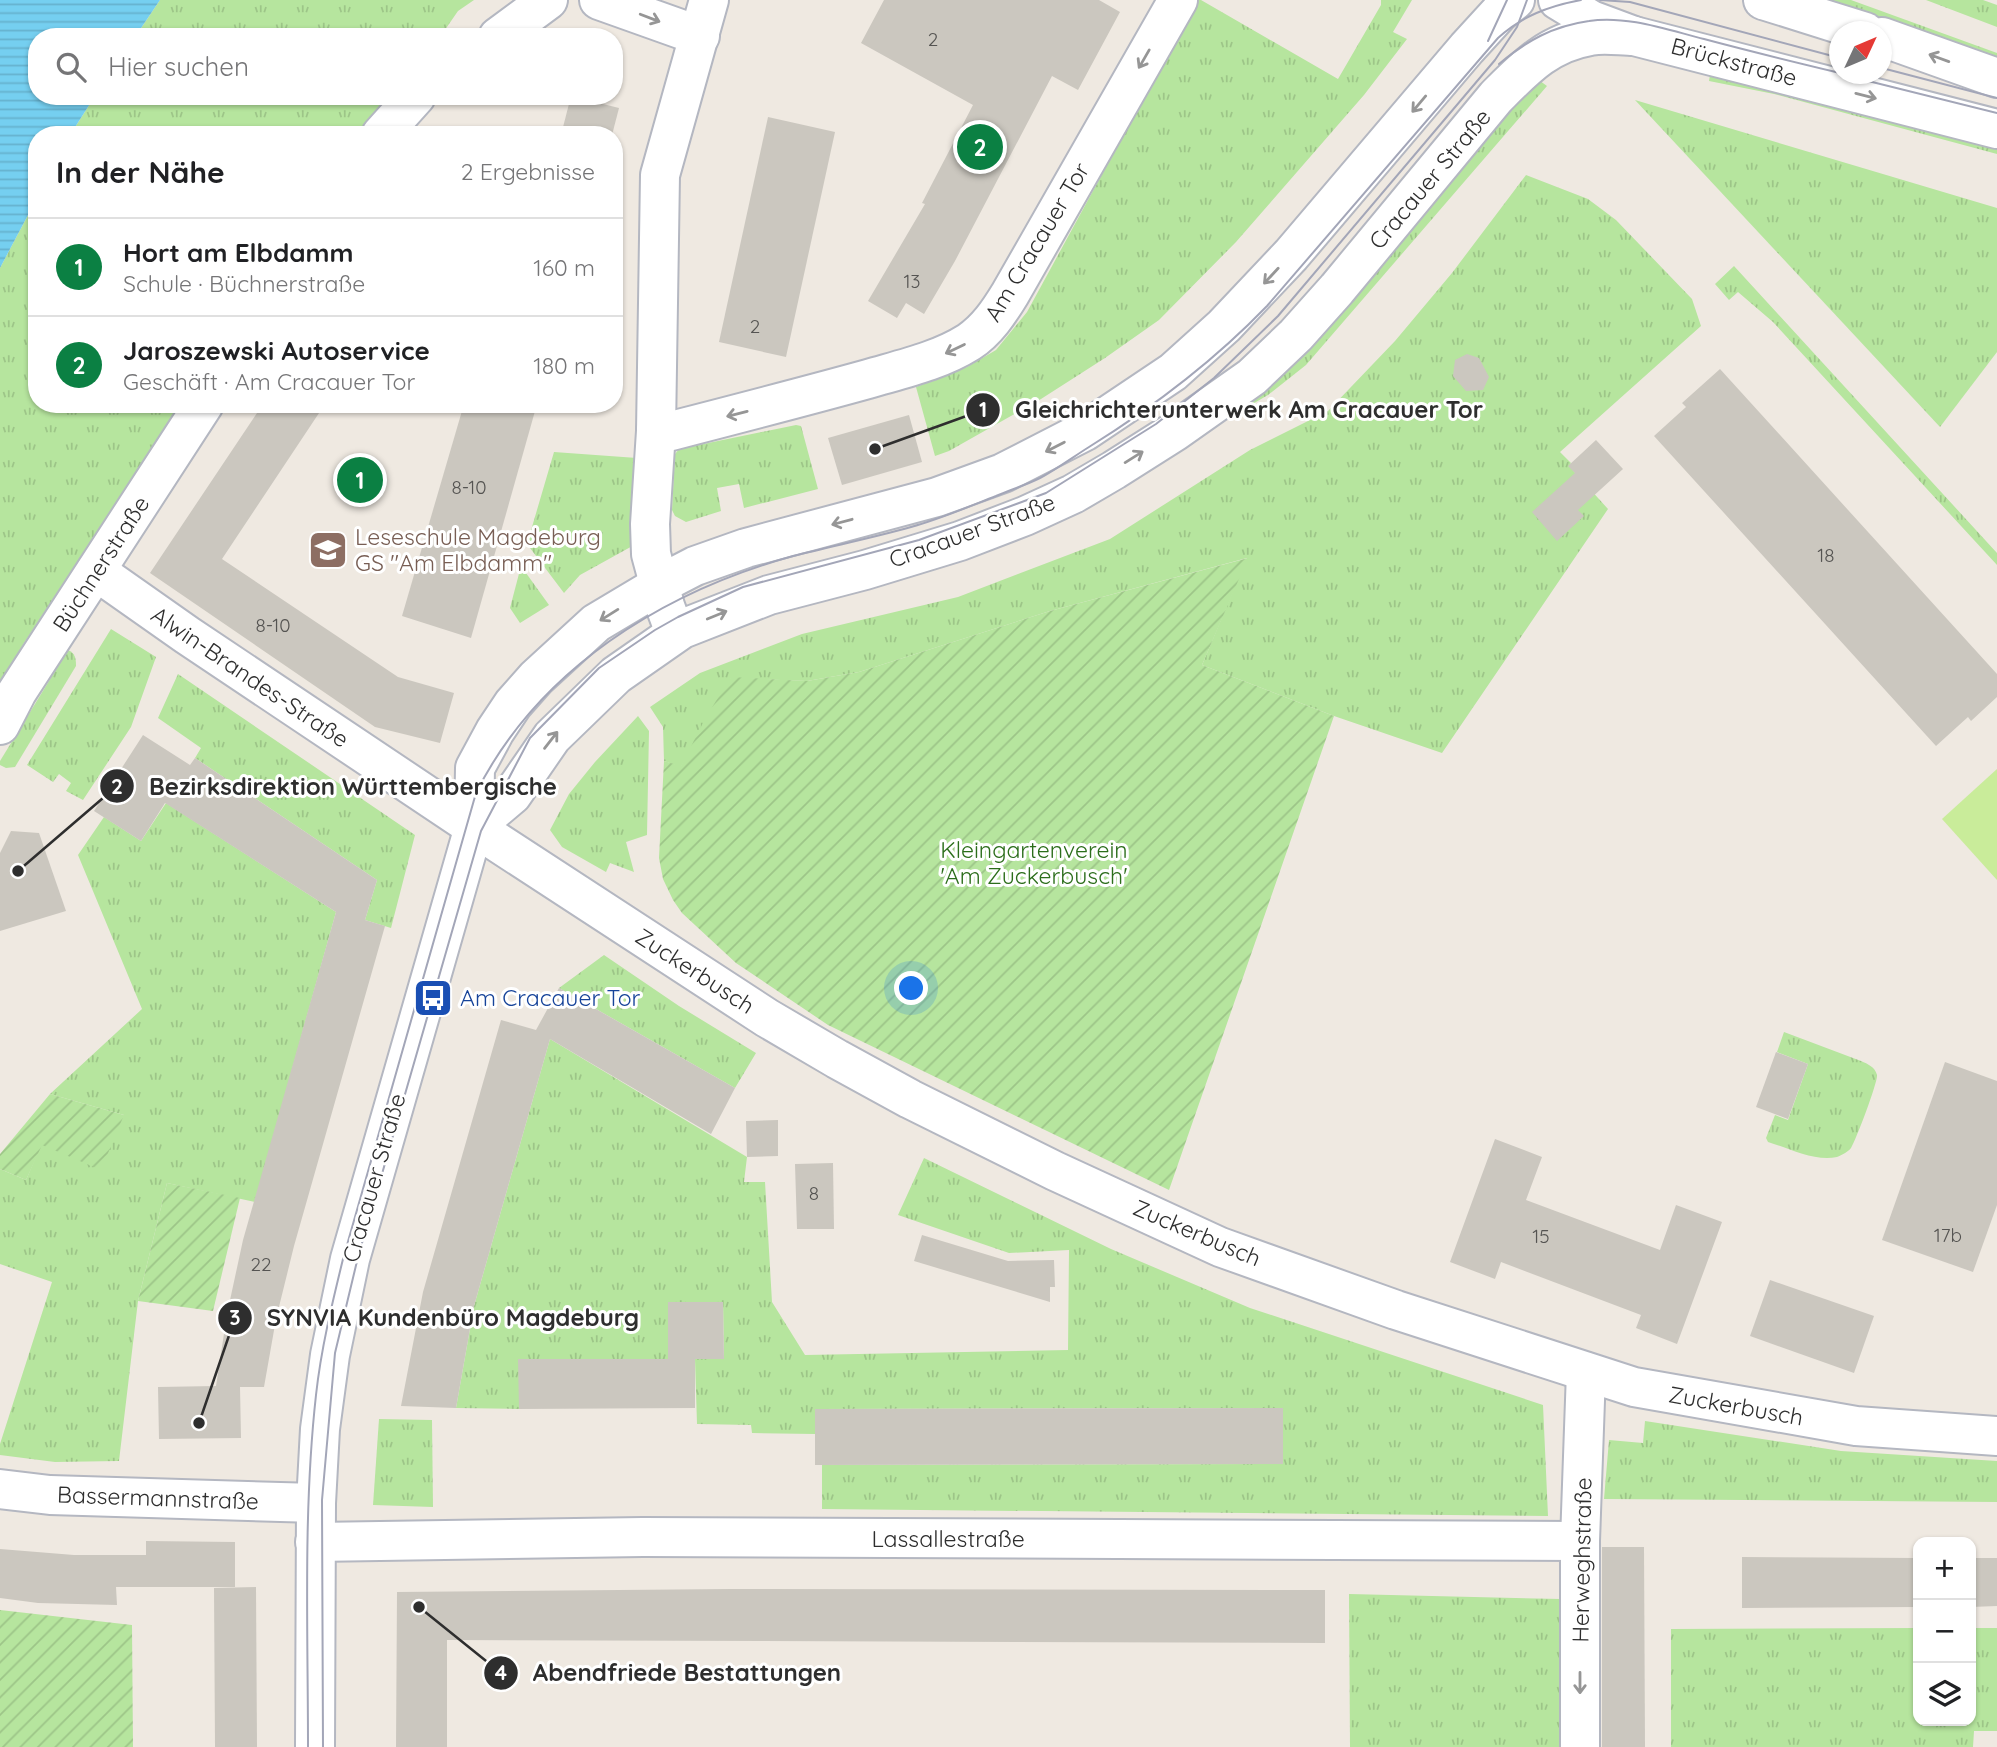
<!DOCTYPE html>
<html lang="de">
<meta charset="utf-8">
<style>
body{margin:0;font-family:Quicksand,sans-serif;background:#f2f2f2;color:#202124}
.controls{position:absolute;right:21px;bottom:21px;display:grid;overflow:hidden;border-radius:14px;box-shadow:0 2px 5px #0004}
.controls button{width:63px;height:63px;display:grid;place-items:center;padding:0;border:0;border-bottom:2px solid #e0e0e0;background:#fff;color:#202124;font:35px sans-serif}
.compass{position:absolute;left:1829px;top:21px;width:63px;height:63px;border-radius:50%;background:#fff;box-shadow:0 2px 5px #0004;rotate:46deg}
.you{position:absolute;left:912px;top:989px;width:24px;height:24px;margin:-18px;border:5px solid #fff;border-radius:50%;background:#1a73e8;box-shadow:0 0 0 10px #1a73e833}
.badge{display:grid;place-items:center;width:46px;height:46px;border-radius:50%;background:#0b8043;color:#fff;font-size:23px;font-weight:700}
.pin{position:absolute;translate:-50% -50%;border:4px solid #fff;box-shadow:0 2px 7px #0006}
.list{margin:0;padding:0;list-style:none}
h2{display:flex;justify-content:space-between;align-items:center;height:91px;margin:0;padding:0 28px;font-size:30px}
h2 small{font-size:23px;font-weight:400;color:#757577}
.list li{display:grid;grid-template-columns:46px 1fr auto;gap:21px;align-items:center;box-sizing:border-box;height:98px;padding:0 28px;border-top:2px solid #e0e0e0}
.list b{display:block;font-size:26px;white-space:nowrap}
.list p{margin:0;font-size:23px;white-space:nowrap;color:#757577}
.list em{font-size:23px;font-style:normal;color:#757577}
.icon{flex:none;width:38px;height:38px;fill:none;stroke:currentColor;stroke-width:2;stroke-linecap:round;stroke-linejoin:round}
.map{position:relative;flex:none;width:1997px;height:1747px;overflow:hidden}
.search{position:absolute;background:#fff;box-shadow:0 2px 5px #0004;left:28px;top:28px;width:595px;height:77px;display:flex;align-items:center;gap:18px;box-sizing:border-box;padding:0 24px;border-radius:28px;color:#757577;font-size:26px}
.panel{position:absolute;background:#fff;box-shadow:0 2px 5px #0004;left:28px;top:126px;width:595px;height:287px;border-radius:28px}
.map>svg:first-child{display:block}
.grass{fill:url(#grass-tufts)}
.garden{fill:url(#garden-furrows)}
.pitch{fill:#c9ec9a}
.water{fill:url(#water-rules)}
.building{fill:#cbc7bf}
.lines{fill:none;stroke-linecap:round;stroke-linejoin:round}
.minor-casing{stroke:#b4b7c1;stroke-width:42}
.secondary-casing{stroke:#b4b7c1;stroke-width:42}
.minor{stroke:#fff;stroke-width:38}
.secondary{stroke:#fff;stroke-width:38}
.tram{stroke:#a3a6b8;stroke-width:2}
.oneway{stroke:#969696}
.labels{text-anchor:middle;stroke-width:6;stroke-linejoin:round;paint-order:stroke}
.number-label{font-size:19px;fill:#555452}
.street-label{font-size:23px;fill:#2e2e2e;stroke:#fff}
.education-label{font-size:23px;fill:#785e54;stroke:#fff;text-anchor:start}
.park-label{font-size:23px;fill:#2c6e1b;stroke:#fff}
.transit-label{font-size:23px;fill:#164399;stroke:#fff;text-anchor:start}
.leader{fill:none;stroke:#2e2e2e;stroke-width:2.5}
.callout-dot{fill:#2e2e2e;stroke:#fff;stroke-width:2.5}
.mark-label{font-size:21px;text-anchor:middle;font-weight:bold;fill:#fff}
.callout-label{font-size:24px;text-anchor:middle;font-weight:bold;fill:#2e2e2e;stroke:#fff;stroke-width:6;stroke-linejoin:round;paint-order:stroke}
</style>
<div class="map">
<svg width="1997" height="1747" viewBox="0 0 1997 1747">
<defs>
<pattern id="grass-tufts" width="24" height="20" patternUnits="userSpaceOnUse" patternTransform="scale(1.75)"><rect width="24" height="20" fill="#b6e59e"/><path d="M3 7l-1-3M5 7V3M7 7l1-3M15 17l-1-3M17 17v-4M19 17l1-3" fill="none" stroke="#9dc588"/></pattern>
<pattern id="garden-furrows" width="10" height="10" patternUnits="userSpaceOnUse" patternTransform="scale(1.75)"><rect width="10" height="10" fill="#b6e59e"/><path d="M-1 1l2-2M0 10L10 0M9 11l2-2" fill="none" stroke="#9dc588"/></pattern>
<pattern id="water-rules" width="6" height="5" patternUnits="userSpaceOnUse" patternTransform="scale(1.75)"><rect width="6" height="5" fill="#75cff0"/><path d="M0 2.5h6" fill="none" stroke="#66b2ce"/></pattern>
</defs>
<rect width="100%" height="100%" fill="#efe9e1"/>
<g class="grass">
<polygon points="160,0 474,0 458,11 440,37 135,37"/>
<polygon points="1197,0 1201,0 1338,79 1381,5 1381,0 1412,0 1393,32 1407,39 1364,95 1236,242 1159,320 1105,358 1041,399 949,451 935,456 916,387 967,367 996,350 1027,312"/>
<polygon points="1823,0 1851,0 1997,53 1997,63"/>
<polygon points="1926,0 1983,0 1997,5 1997,27"/>
<polygon points="1711,68 1997,144 1997,154 1774,94 1709,81"/>
<polygon points="1536,78 1547,86 1306,365 1268,395 1225,420 1125,486 1035,533 961,560 1120,480"/>
<polygon points="95,96 395,96 367,135 70,135"/>
<polygon points="1635,100 1997,208 1997,352 1940,427"/>
<polygon points="1526,175 1588,199 1616,220 1692,299 1701,326 1560,452 1571,463 1569,466 1608,509 1442,753 1334,716 1202,665 1247,558 1050,611 859,672 807,681 731,678 681,767 664,761 663,727 650,707 700,673 802,634 958,597 1110,539 1250,450 1328,411 1395,341 1452,273"/>
<polygon points="37,198 37,404 181,404 24,643 0,685 0,268"/>
<polygon points="1734,266 1997,553 1997,565 1773,322 1738,292 1729,300 1715,284"/>
<polygon points="796,425 801,426 818,489 744,508 739,484 717,488 721,511 686,522 675,516 672,510 675,454 679,449"/>
<polygon points="554,452 637,458 636,544 580,575 564,593 527,544"/>
<polygon points="521,566 549,605 520,623 510,608"/>
<polygon points="111,629 156,657 131,727 83,800 66,791 71,783 59,774 53,782 27,765"/>
<path d="M68 650C75 653 76 658 76 666L15 767 6 768 0 765V761Z"/>
<polygon points="178,674 415,835 391,928 365,920 377,880 195,758 201,748 158,718"/>
<polygon points="638,716 649,731 647,835 626,842 634,872 610,863 606,872 562,847 550,830 569,794 595,762"/>
<polygon points="166,803 336,912 255,1202 167,1183 138,1301 119,1461 55,1462 0,1455 0,1444 52,1282 0,1264 0,1169 26,1180 41,1145 124,1115 50,1094 142,1009 78,855 104,817 141,841"/>
<polygon points="604,955 679,1006 756,1053 735,1088 559,988"/>
<path d="M1784 1032 1861 1061C1868 1064 1875 1067 1877 1075 1878 1082 1856 1140 1851 1148 1848 1152 1842 1155 1837 1157 1815 1162 1788 1148 1768 1142L1766 1138 1775 1115 1788 1120 1808 1064 1777 1052Z"/>
<polygon points="550,1039 747,1157 744,1182 765,1182 772,1302 805,1355 1068,1350 1069,1250 1009,1253 898,1215 924,1158 1111,1249 1250,1308 1543,1405 1548,1516 822,1509 822,1465 1282,1464 1282,1408 815,1409 815,1434 752,1433 751,1425 697,1424 695,1359 724,1358 723,1302 668,1359 519,1359 519,1409 456,1408 474,1306"/>
<polygon points="379,1419 432,1420 433,1507 373,1505"/>
<polygon points="1645,1421 1841,1451 1997,1461 1997,1502 1604,1499 1609,1440 1643,1443"/>
<polygon points="1349,1594 1561,1599 1562,1747 1350,1747"/>
<polygon points="1918,1628 1918,1721 1971,1721 1971,1628 1997,1628 1997,1731 1974,1731 1973,1747 1671,1747 1671,1629"/>
</g>
<g class="garden">
<polygon points="1248,558 1202,665 1334,716 1169,1190 828,1025 736,963 682,913 673,900 663,879 659,858 664,761 681,766 706,717 731,677 807,681 859,672 1050,611"/>
<polygon points="50,1094 124,1115 101,1170 42,1145 26,1180 0,1169 0,1154"/>
<polygon points="167,1183 240,1198 213,1311 138,1301"/>
<polygon points="0,1610 132,1625 133,1747 0,1747"/>
</g>
<polygon class="pitch" points="1997,769 1997,880 1942,819"/>
<polygon class="water" points="0,0 160,0 135,37 37,37 37,96 95,96 70,135 37,135 37,198 0,268"/>
<g class="building">
<polygon points="884,0 1099,0 1120,12 1078,90 1052,76 955,261 924,314 906,303 897,318 868,301 925,204 922,203 973,105 861,43"/>
<polygon points="571,96 619,108 612,135 561,135"/>
<polygon points="768,117 835,132 786,357 719,342"/>
<polygon points="1467,354 1479,358 1489,377 1483,390 1466,391 1453,376 1455,360"/>
<polygon points="1720,369 1997,674 1997,697 1971,721 1968,717 1936,746 1654,436 1686,407 1682,403"/>
<polygon points="263,404 325,404 222,559 398,677 454,693 440,743 375,727 150,573"/>
<polygon points="464,404 537,404 471,638 402,616"/>
<polygon points="909,415 922,462 842,485 828,438"/>
<polygon points="1596,440 1623,469 1578,510 1584,516 1557,541 1532,512 1575,473 1568,466"/>
<polygon points="143,735 190,765 195,758 377,880 365,920 385,926 294,1246 276,1319 264,1387 240,1387 241,1438 159,1439 158,1387 216,1386 227,1314 243,1240 336,912 165,803 141,841 94,811"/>
<polygon points="11,831 39,833 66,911 0,931 0,853"/>
<polygon points="559,988 735,1088 711,1134 550,1039 474,1306 456,1408 401,1406 423,1292 501,1020 536,1030"/>
<polygon points="1776,1052 1808,1064 1788,1119 1756,1107"/>
<polygon points="1945,1062 1997,1081 1997,1205 1973,1272 1882,1240"/>
<polygon points="778,1120 778,1156 747,1157 746,1121"/>
<polygon points="1495,1139 1542,1157 1526,1200 1660,1250 1676,1205 1722,1222 1677,1344 1636,1328 1641,1315 1501,1262 1495,1279 1450,1262"/>
<polygon points="833,1163 834,1229 797,1229 795,1164"/>
<polygon points="922,1235 1008,1261 1054,1260 1055,1287 1050,1287 1050,1302 914,1261"/>
<polygon points="1770,1280 1874,1316 1854,1373 1750,1336"/>
<polygon points="668,1302 723,1302 724,1359 695,1359 695,1408 519,1409 518,1359 668,1359"/>
<polygon points="1283,1408 1283,1464 815,1465 815,1409"/>
<polygon points="146,1541 235,1542 235,1587 116,1587 117,1605 38,1603 0,1598 0,1549 74,1555 146,1555"/>
<polygon points="1602,1547 1644,1547 1645,1747 1602,1747"/>
<polygon points="1742,1557 1918,1558 1918,1607 1742,1608"/>
<polygon points="1971,1558 1997,1558 1997,1606 1971,1607"/>
<polygon points="256,1587 257,1747 215,1747 214,1588"/>
<polygon points="730,1589 1325,1590 1325,1643 447,1640 447,1747 396,1747 397,1592"/>
</g>
<g class="lines">
<g class="minor-casing">
<g id="minor">
<polyline points="599,0 700,36"/>
<polyline points="498,37 548,0"/>
<polyline points="381,135 416,96"/>
<path d="M656 431H671C737 414 803 397 868 379 902 369 939 361 969 342 987 330 999 312 1010 294L1178 0"/>
<polyline points="96,571 187,635 474,827 767,1018 837,1059 910,1099 1055,1171 1220,1247 1396,1310 1634,1387 1856,1426 1997,1436"/>
<polyline points="675,633 665,606 651,554 650,524 656,431 660,175 709,0"/>
<polyline points="0,725 17,692 204,404"/>
<polyline points="0,1489 50,1495 316,1503"/>
<polyline points="315,1542 643,1537 1580,1541"/>
<polyline points="1580,1747 1580,1541 1586,1372"/>
</g>
</g>
<g class="secondary-casing">
<g id="secondary">
<polyline points="1558,0 1591,20 1634,36 1997,129"/>
<polyline points="1763,0 1865,32"/>
<polyline points="1882,37 1997,78"/>
<path d="M474 827 512 795 552 737 616 675 682 629 769 595 865 570 960 541 1025 516 1073 494 1114 470 1174 432 1252 377 1296 335 1337 289 1496 97C1525 68 1548 43 1590 36 1604 33 1620 36 1634 36"/>
<polyline points="315,1747 316,1503 320,1429 330,1355 350,1259 474,827 475,768 495,731 513,704 536,678 596,623 668,580 695,566 746,548 937,497 1003,473 1085,431 1173,372 1224,326 1291,255 1467,48 1499,13 1515,0"/>
</g>
</g>
<use href="#minor" class="minor"/>
<use href="#secondary" class="secondary"/>
<g class="tram">
<polyline points="1600,0 1630,2 1840,58"/>
<polyline points="1488,41 1507,0"/>
<path d="M1499 64C1526 41 1553 26 1589 21 1626 15 1668 30 1704 39 1749 51 1794 62 1840 73"/>
<polyline points="1882,68 1997,98"/>
<polyline points="1840,74 1997,113"/>
<path d="M308 1747C308 1630 303 1512 316 1395 321 1349 332 1304 343 1259L476 793C538 669 663 592 793 556 832 546 872 538 911 527 940 519 968 507 996 496 1010 490 1026 485 1040 478 1057 469 1073 457 1089 447 1155 406 1213 362 1267 306L1498 38C1522 16 1549 6 1581 0"/>
<polyline points="323,1747 322,1500 335,1353 358,1257 481,831 530,738 599,668 655,630 678,617 743,587 919,540 1046,493 1156,424 1214,378 1278,316 1495,60 1517,27 1527,0"/>
</g>
</g>
<defs><path id="oneway-shaft" d="M-6 0H5M1.5-3L5.5 0L1.5 3" fill="none" stroke-width="1.6" stroke-linecap="round" stroke-linejoin="round" transform="scale(1.75)"/></defs>
<g class="oneway">
<use href="#oneway-shaft" transform="translate(650 18) rotate(21)"/>
<use href="#oneway-shaft" transform="translate(1939 58) rotate(-160)"/>
<use href="#oneway-shaft" transform="translate(1144 59) rotate(120)"/>
<use href="#oneway-shaft" transform="translate(1866 96) rotate(14)"/>
<use href="#oneway-shaft" transform="translate(1419 104) rotate(130)"/>
<use href="#oneway-shaft" transform="translate(1271 276) rotate(133)"/>
<use href="#oneway-shaft" transform="translate(955 349) rotate(154)"/>
<use href="#oneway-shaft" transform="translate(737 414) rotate(166)"/>
<use href="#oneway-shaft" transform="translate(1055 447) rotate(153)"/>
<use href="#oneway-shaft" transform="translate(1134 457) rotate(-32)"/>
<use href="#oneway-shaft" transform="translate(842 522) rotate(165)"/>
<use href="#oneway-shaft" transform="translate(609 615) rotate(148)"/>
<use href="#oneway-shaft" transform="translate(717 615) rotate(-22)"/>
<use href="#oneway-shaft" transform="translate(551 740) rotate(-52)"/>
<use href="#oneway-shaft" transform="translate(1580 1683) rotate(90)"/>
</g>
<defs>
<g id="school-square" transform="scale(2.0125)"><rect x="-9" y="-9" width="18" height="18" rx="4" fill="#8d6e63" stroke="#fff"/><path d="M0-5L7-2L0 1L-7-2ZM-4 1L0 2.5L4 1V4Q0 6-4 4Z" fill="#fff"/></g>
<g id="bus-square" transform="scale(2.0125)"><rect x="-9" y="-9" width="18" height="18" rx="4" fill="#1a4fb4" stroke="#fff"/><path d="M-5-6H5V4H4V6H2V4H-2V6H-4V4H-5ZM-3.5-4V0h7V-4ZM-3.5 1.2v1.5H-2V1.2ZM2 1.2v1.5H3.5V1.2Z" fill="#fff"/></g>
</defs>
<g fill-rule="evenodd">
<use href="#school-square" x="328" y="550"/>
<use href="#bus-square" x="433" y="998"/>
</g>
<g class="labels">
<g class="number-label">
<text x="933" y="46">2</text>
<text x="912" y="288">13</text>
<text x="755" y="333">2</text>
<text x="469" y="494">8-10</text>
<text x="1826" y="562">18</text>
<text x="273" y="632">8-10</text>
<text x="814" y="1200">8</text>
<text x="1948" y="1242">17b</text>
<text x="1541" y="1243">15</text>
<text x="261" y="1271">22</text>
</g>
<g class="street-label">
<text transform="translate(1734 62) rotate(15)" y="8">Brückstraße</text>
<text transform="translate(1430 179) rotate(-50)" y="8">Cracauer Straße</text>
<text transform="translate(1037 242) rotate(-59)" y="8">Am Cracauer Tor</text>
<text transform="translate(972 531) rotate(-20)" y="8">Cracauer Straße</text>
<text transform="translate(101 564) rotate(-57)" y="8">Büchnerstraße</text>
<text transform="translate(250 677) rotate(34)" y="8">Alwin-Brandes-Straße</text>
<text transform="translate(695 971) rotate(33)" y="8">Zuckerbusch</text>
<text transform="translate(374 1178) rotate(-74)" y="8">Cracauer Straße</text>
<text transform="translate(1197 1233) rotate(23)" y="8">Zuckerbusch</text>
<text transform="translate(1736 1406) rotate(10)" y="8">Zuckerbusch</text>
<text transform="translate(158 1498) rotate(2)" y="8">Bassermannstraße</text>
<text x="948" y="1547">Lassallestraße</text>
<text transform="translate(1582 1560) rotate(-89)" y="8">Herweghstraße</text>
</g>
<g class="education-label">
<text x="355" y="545">Leseschule Magdeburg<tspan x="355" dy="26">GS "Am Elbdamm"</tspan></text>
</g>
<g class="park-label">
<text x="1034" y="858">Kleingartenverein<tspan x="1034" dy="26">'Am Zuckerbusch'</tspan></text>
</g>
<g class="transit-label">
<text x="460" y="1006">Am Cracauer Tor</text>
</g>
</g>
<path class="leader" d="M875 449L983 410M18 871L117 786M199 1423L235 1318M419 1607L501 1673"/>
<g class="callout-dot">
<circle cx="875" cy="449" r="7"/>
<circle cx="18" cy="871" r="7"/>
<circle cx="199" cy="1423" r="7"/>
<circle cx="419" cy="1607" r="7"/>
<circle cx="983" cy="410" r="18"/>
<circle cx="117" cy="786" r="18"/>
<circle cx="235" cy="1318" r="18"/>
<circle cx="501" cy="1673" r="18"/>
</g>
<g class="mark-label">
<text x="983" y="417">1</text>
<text x="117" y="794">2</text>
<text x="235" y="1325">3</text>
<text x="501" y="1680">4</text>
</g>
<g class="callout-label">
<text x="1249" y="418">Gleichrichterunterwerk Am Cracauer Tor</text>
<text x="353" y="795">Bezirksdirektion Württembergische</text>
<text x="453" y="1326">SYNVIA Kundenbüro Magdeburg</text>
<text x="687" y="1681">Abendfriede Bestattungen</text>
</g>
</svg>
<div class="controls">
<button>+</button>
<button>−</button>
<button><svg class="icon" aria-label="layers" viewBox="0 0 24 24"><path d="M12 4l9 5-9 5-9-5zM3 14l9 5 9-5"/></svg></button>
</div>
<svg class="compass" viewBox="-18 -18 36 36"><path d="M0-13l5 13h-10z" fill="#e53935"/><path d="M0 13l5-13h-10z" fill="#757577"/></svg>
<div class="you"></div>
<div class="pin badge" style="left:360px;top:480px">1</div>
<div class="pin badge" style="left:980px;top:147px">2</div>
<div class="search"><svg class="icon" aria-label="search" viewBox="0 0 24 24"><circle cx="10" cy="10" r="6"/><path d="M15 15l6 6"/></svg>Hier suchen</div>
<section class="panel">
<h2>In der Nähe<small>2 Ergebnisse</small></h2>
<ul class="list">
<li><span class="badge">1</span><div><b>Hort am Elbdamm</b><p>Schule · Büchnerstraße</p></div><em>160 m</em></li>
<li><span class="badge">2</span><div><b>Jaroszewski Autoservice</b><p>Geschäft · Am Cracauer Tor</p></div><em>180 m</em></li>
</ul>
</section>
</div>
